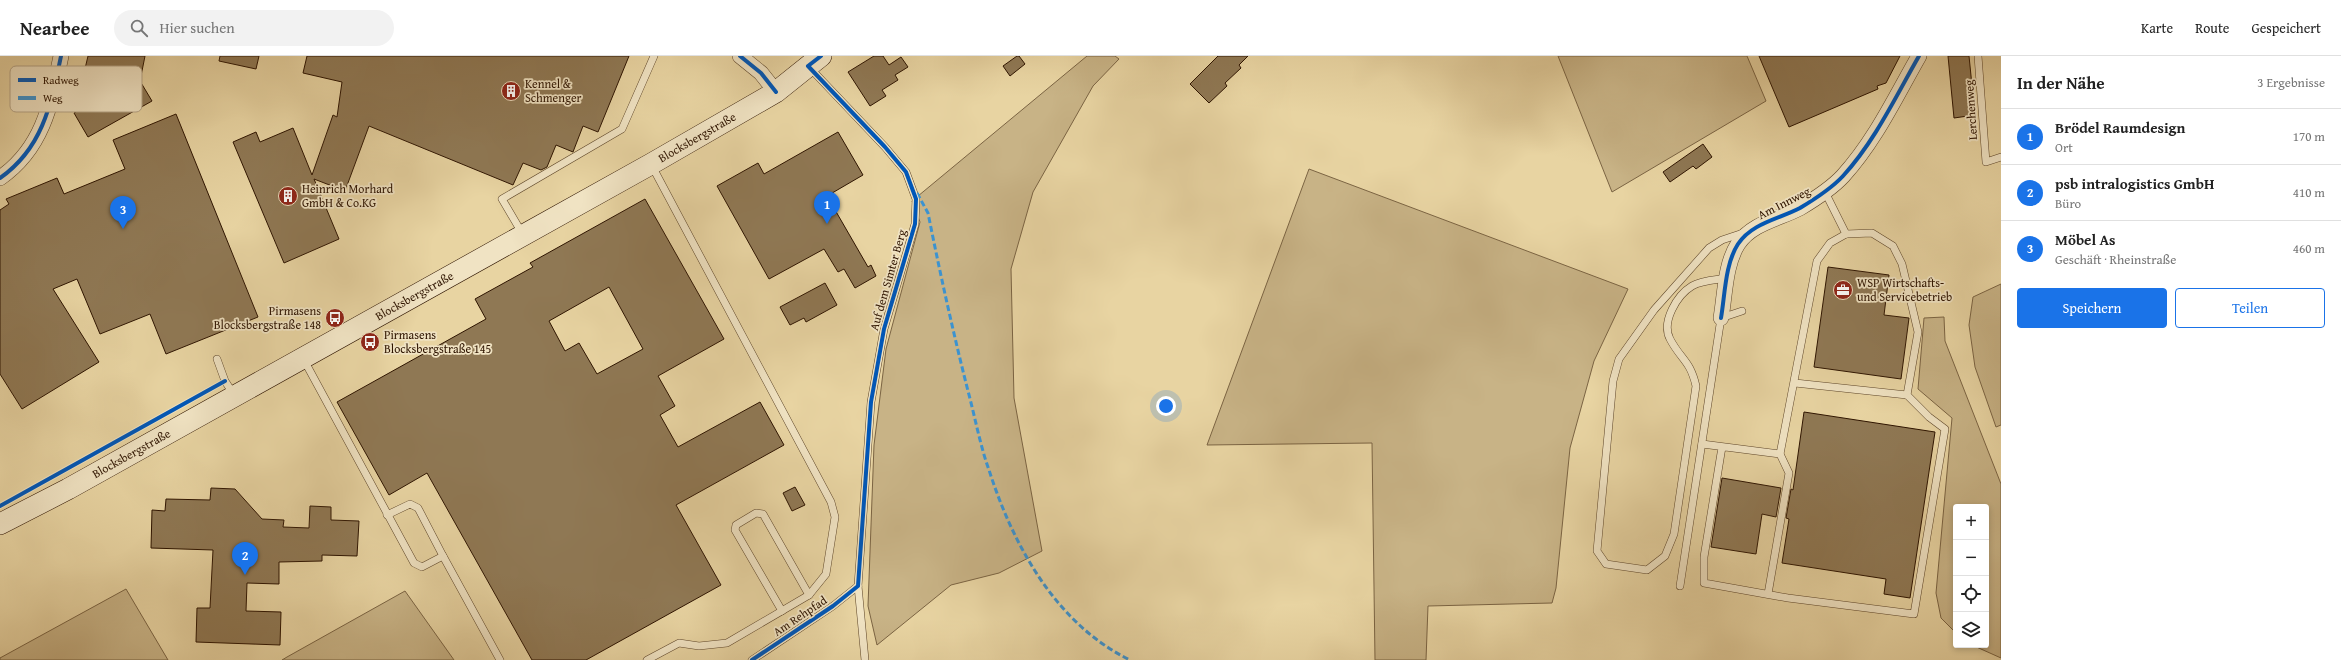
<!DOCTYPE html>
<html lang="de">
<meta charset="utf-8">
<style>
body{margin:0;font-family:"Gentium Book Plus",serif;background:#f2f2f2;color:#222}
.controls{position:absolute;right:12px;bottom:12px;display:grid;overflow:hidden;border-radius:4px;box-shadow:0 2px 6px #0003}
.controls button{width:36px;height:36px;display:grid;place-items:center;padding:0;border:0;border-bottom:1px solid #e0e0e0;background:#fff;color:#222;font:20px sans-serif}
.you{position:absolute;left:1166px;top:350px;width:14px;height:14px;margin:-10px;border:3px solid #fff;border-radius:50%;background:#1a73e8;box-shadow:0 0 0 6px #1a73e833}
.badge{display:grid;place-items:center;width:26px;height:26px;border-radius:50%;background:#1a73e8;color:#fff;font-size:13px;font-weight:700}
.pin{position:absolute;translate:-50% -33px;filter:drop-shadow(0 1px 2px #0008)}
.pin::after{content:'';position:absolute;top:21px;width:14px;height:12px;background:inherit;clip-path:polygon(0 0,100% 0,50% 100%)}
.list{margin:0;padding:0;list-style:none}
h2{display:flex;justify-content:space-between;align-items:center;height:52px;margin:0;padding:0 16px;font-size:17px}
h2 small{font-size:13px;font-weight:400;color:#767676}
.list li{display:grid;grid-template-columns:26px 1fr auto;gap:12px;align-items:center;box-sizing:border-box;height:56px;padding:0 16px;border-top:1px solid #e0e0e0}
.list b{display:block;font-size:15px;white-space:nowrap}
.list p{margin:0;font-size:13px;white-space:nowrap;color:#767676}
.list em{font-size:13px;font-style:normal;color:#767676}
.actions{display:flex;gap:8px;padding:12px 16px}
.actions a{flex:1;padding:9px 0;border:1px solid #1a73e8;border-radius:4px;text-align:center;font-size:14px;color:#1a73e8}
.actions .main{background:#1a73e8;color:#fff}
.icon{flex:none;width:22px;height:22px;fill:none;stroke:currentColor;stroke-width:2;stroke-linecap:round;stroke-linejoin:round}
.map{position:relative;flex:none;width:2001px;height:604px;overflow:hidden}
header{display:flex;align-items:center;gap:24px;box-sizing:border-box;height:56px;padding:0 20px;background:#fff;border-bottom:1px solid #e0e0e0}
header strong{font-size:19px}
nav{display:flex;gap:22px;margin-inline-start:auto;font-size:14px}
.search{width:280px;height:36px;background:#f2f2f2;display:flex;align-items:center;gap:10px;box-sizing:border-box;padding:0 14px;border-radius:22px;color:#767676;font-size:15px}
main{display:flex}
aside{flex:1;background:#fff}
.map>svg:first-child{display:block}
.green{fill:#c8b386;stroke:#7b6443}
.building{fill:#8f7854;stroke:#2e1400;fill-rule:evenodd}
.lines{fill:none;stroke-linecap:round;stroke-linejoin:round}
.service-casing{stroke:#5c4428;stroke-width:8}
.minor-casing{stroke:#5c4428;stroke-width:16}
.secondary-casing{stroke:#2e1400;stroke-width:22}
.service{stroke:#f0e3c3;stroke-width:7}
.minor{stroke:#f0e3c3;stroke-width:15}
.secondary{stroke:#f0e3c3;stroke-width:21}
.quiet{stroke:#3c93d0;stroke-width:3;stroke-dasharray:6 3;stroke-linecap:butt}
.cycleway-casing{stroke:#f0e3c3;stroke-width:6}
.cycleway{stroke:#0057b8;stroke-width:4}
.labels{text-anchor:middle;stroke-width:3.5;stroke-linejoin:round;paint-order:stroke}
.poi-label{font-size:12px;fill:#2e1400;stroke:#f0e3c3;text-anchor:start}
.street-label{font-size:12px;fill:#2e1400;stroke:#f0e3c3}
.key{fill:#f0e3c3;stroke:#b6a588;stroke-width:1}
.key-label{font-size:11px;fill:#2e1400}
</style>
<header>
<strong>Nearbee</strong>
<div class="search"><svg class="icon" aria-label="search" viewBox="0 0 24 24"><circle cx="10" cy="10" r="6"/><path d="M15 15l6 6"/></svg>Hier suchen</div>
<nav><a>Karte</a><a>Route</a><a>Gespeichert</a></nav>
</header>
<main>
<div class="map">
<svg width="2001" height="604" viewBox="0 0 2001 604">
<rect width="100%" height="100%" fill="#e8d4a2"/>
<filter id="stains"><feTurbulence type="fractalNoise" baseFrequency=".005" numOctaves="4"/><feColorMatrix values="0 0 0 0 .2 0 0 0 0 .09 0 0 0 0 .02 0 0 0 .5 -.17"/></filter>
<radialGradient id="worn" r=".72"><stop offset=".6" stop-color="#630" stop-opacity="0"/><stop offset="1" stop-color="#630" stop-opacity=".3"/></radialGradient>
<g class="green">
<polygon points="1087,0 1115,0 1119,3 1093,30 1033,136 1011,213 1014,342 1042,495 999,517 951,529 877,589 868,550 874,389 886,293 920,166 912,145"/>
<polygon points="1558,0 1747,0 1766,45 1612,136"/>
<polygon points="1309,113 1628,233 1594,305 1570,392 1556,532 1552,547 1428,550 1426,604 1375,604 1372,387 1207,389"/>
<polygon points="2001,228 2001,369 1996,371 1975,311 1969,269 1973,241"/>
<polygon points="1944,261 1945,285 2001,428 2001,602 1972,589 1986,589 1986,451 1956,451 1956,577 1941,562 1936,537 1952,362 1918,333 1924,262"/>
<polygon points="126,533 168,604 0,604 0,602"/>
<polygon points="405,535 454,604 282,604 287,601"/>
</g>
<g class="building">
<polygon points="88,0 145,0 140,25 152,45 88,81 74,57 127,26 84,17"/>
<polygon points="220,0 259,0 256,13 219,5"/>
<polygon points="307,0 629,0 598,76 583,70 573,96 556,89 547,111 541,114 523,107 513,129 369,70 345,135 314,123 339,183 284,207 233,86 256,76 260,86 293,72 312,119 333,59 337,61 342,26 303,17"/>
<polygon points="874,0 883,0 889,9 901,1 908,11 895,19 898,24 882,34 886,40 870,50 848,16"/>
<polygon points="1017,0 1019,0 1025,8 1010,20 1003,10"/>
<polygon points="1218,0 1248,0 1239,9 1241,12 1225,27 1227,30 1209,47 1190,28"/>
<polygon points="1759,0 1900,0 1886,27 1877,30 1878,33 1789,71"/>
<polygon points="1948,0 1969,0 1975,59 1954,62"/>
<polygon points="176,58 258,261 166,298 150,258 100,278 77,223 53,233 99,306 22,353 0,318 0,154 9,148 6,143 57,122 64,138 125,113 113,84"/>
<polygon points="838,76 863,119 827,140 868,211 871,209 876,220 855,232 844,213 838,216 824,193 769,223 717,130 758,107 764,118"/>
<polygon points="1703,88 1712,101 1696,113 1693,110 1670,126 1663,116"/>
<path d="M645 143 724 283 658 320 675 350 660 359 678 391 760 346 784 389 676 449 721 529 586 604H532L427 417 389 439 337 346 486 263 475 243 533 211 530 207ZM609 231 643 293 597 318 579 287 565 295 549 265Z"/>
<polygon points="1828,211 1889,219 1884,259 1909,262 1901,323 1814,311"/>
<polygon points="825,227 837,249 806,266 804,262 790,269 780,251"/>
<polygon points="1804,356 1935,376 1910,542 1884,538 1886,523 1782,507 1789,463 1786,462 1791,433 1793,434"/>
<polygon points="1722,422 1781,432 1776,461 1762,458 1756,498 1711,491"/>
<polygon points="795,431 805,449 792,455 783,437"/>
<polygon points="211,432 235,433 262,463 284,464 283,471 309,472 310,450 331,451 331,464 359,465 357,500 322,499 322,505 279,506 279,528 247,527 246,555 281,556 280,589 196,586 197,552 210,552 213,494 151,492 152,454 165,455 166,443 210,444"/>
</g>
<g class="lines">
<g class="service-casing">
<g id="service">
<polyline points="1978,0 1986,106 2001,101"/>
<polyline points="810,12 885,91 906,116 916,143 915,168 884,273 871,346 858,530 865,604"/>
<polyline points="1825,136 1846,178"/>
<polyline points="522,177 502,143 622,73 654,0"/>
<path d="M1728 222C1716 224 1702 224 1692 230 1677 239 1661 266 1670 283 1681 304 1690 304 1696 330L1674 478 1665 500 1647 514 1606 508 1597 495 1613 325 1619 303 1654 254 1709 192 1722 184 1743 177"/>
<polyline points="217,303 225,325 234,339"/>
<polyline points="304,304 414,507 422,511 443,500 500,604"/>
<polyline points="1795,327 1907,339"/>
<polyline points="1702,388 1780,398 1817,205 1830,187 1846,178 1872,177 1893,190 1902,208 1918,276 1907,339 1929,361 1945,373 1914,558 1788,542 1704,527 1704,501 1722,391"/>
<polyline points="387,459 410,448 418,452 443,500"/>
<polyline points="1680,530 1721,262 1742,255"/>
<polyline points="1768,538 1789,417 1780,398"/>
<polyline points="782,555 735,474 736,469 756,457 763,458 809,539"/>
<polyline points="647,604 679,587 699,590 727,587 809,539 826,518 835,461 831,446 652,110"/>
<polyline points="752,604 833,550 858,530"/>
</g>
</g>
<g class="minor-casing">
<g id="minor">
<polyline points="740,0 761,17 776,36"/>
<path d="M0 122C43 92 51 48 61 0"/>
<path d="M1721 262C1725 239 1725 208 1738 188 1752 167 1779 163 1800 152 1815 143 1831 133 1843 120 1875 85 1896 40 1919 0"/>
</g>
</g>
<g class="secondary-casing">
<g id="secondary">
<path id="s1" d="M0 468 68 433 651 108 776 36 821 0"/>
</g>
</g>
<use href="#service" class="service"/>
<use href="#minor" class="minor"/>
<use href="#secondary" class="secondary"/>
<path class="quiet" d="M917 137 928 157C940 217 953 276 968 335 975 361 980 389 989 414 1013 489 1056 568 1130 604"/>
<g class="cycleway-casing">
<g id="cycleway">
<polyline points="740,0 761,17 776,36"/>
<path d="M0 122C43 92 51 48 61 0"/>
<path d="M1721 262C1725 239 1725 208 1738 188 1752 167 1779 163 1800 152 1815 143 1831 133 1843 120 1875 85 1896 40 1919 0"/>
<polyline points="0,450 225,325"/>
<polyline points="752,604 833,550 858,530 871,346 884,273 915,168 916,143 906,116 885,91 808,10 821,0"/>
</g>
</g>
<use href="#cycleway" class="cycleway"/>
</g>
<defs>
<g id="building-disc" transform="scale(1)"><circle r="9.5" fill="#8f2418" stroke="#f0e3c3"/><path d="M-4-6H4V6H1V3H-1V6H-4ZM-2.5-4.3h1.7v1.8h-1.7ZM.8-4.3h1.7v1.8H.8ZM-2.5-1h1.7V.8h-1.7ZM.8-1h1.7V.8H.8Z" fill="#fff"/></g>
<g id="office-disc" transform="scale(1)"><circle r="9.5" fill="#8f2418" stroke="#f0e3c3"/><path d="M-6-3h4V-5.5h4V-3h4V5H-6ZM-1-4.5V-3h2v-1.5ZM-6 0V1H6V0Z" fill="#fff"/></g>
<g id="bus-disc" transform="scale(1)"><circle r="9.5" fill="#8f2418" stroke="#f0e3c3"/><path d="M-5-6H5V4H4V6H2V4H-2V6H-4V4H-5ZM-3.5-4V0h7V-4ZM-3.5 1.2v1.5H-2V1.2ZM2 1.2v1.5H3.5V1.2Z" fill="#fff"/></g>
</defs>
<g fill-rule="evenodd">
<use href="#building-disc" x="511" y="35"/>
<use href="#building-disc" x="288" y="140"/>
<use href="#office-disc" x="1843" y="234"/>
<use href="#bus-disc" x="335" y="262"/>
<use href="#bus-disc" x="370" y="286"/>
</g>
<g class="labels">
<g class="poi-label">
<text x="525" y="32">Kennel &amp;<tspan x="525" dy="14">Schmenger</tspan></text>
<text x="302" y="137">Heinrich Morhard<tspan x="302" dy="14">GmbH &amp; Co.KG</tspan></text>
<text x="1857" y="231">WSP Wirtschafts-<tspan x="1857" dy="14">und Servicebetrieb</tspan></text>
<text x="321" y="259" text-anchor="end">Pirmasens<tspan x="321" dy="14">Blocksbergstraße 148</tspan></text>
<text x="384" y="283">Pirmasens<tspan x="384" dy="14">Blocksbergstraße 145</tspan></text>
</g>
<g class="street-label">
<text transform="translate(1971 54) rotate(-94)" y="4">Lerchenweg</text>
<text dy="4" stroke="none"><textPath href="#s1" startOffset="797">Blocksbergstraße</textPath></text>
<text transform="translate(1784 147) rotate(-27)" y="4">Am Innweg</text>
<text transform="translate(888 224) rotate(-74)" y="4">Auf dem Simter Berg</text>
<text dy="4" stroke="none"><textPath href="#s1" startOffset="473">Blocksbergstraße</textPath></text>
<text dy="4" stroke="none"><textPath href="#s1" startOffset="149">Blocksbergstraße</textPath></text>
<text transform="translate(800 560) rotate(-34)" y="4">Am Rehpfad</text>
</g>
</g>
<rect x="10" y="10" width="132" height="46" rx="6" class="key"/>
<rect x="18" y="22" width="18" height="4" fill="#0057b8"/>
<rect x="18" y="40" width="18" height="4" fill="#3c93d0"/>
<g class="key-label">
<text x="43" y="28">Radweg</text>
<text x="43" y="46">Weg</text>
</g>
<rect width="100%" height="100%" filter="url(#stains)"/>
<rect width="100%" height="100%" fill="url(#worn)"/>
</svg>
<div class="controls">
<button>+</button>
<button>−</button>
<button><svg class="icon" aria-label="locate" viewBox="0 0 24 24"><circle cx="12" cy="12" r="6"/><path d="M12 2v4M12 18v4M2 12h4M18 12h4"/></svg></button>
<button><svg class="icon" aria-label="layers" viewBox="0 0 24 24"><path d="M12 4l9 5-9 5-9-5zM3 14l9 5 9-5"/></svg></button>
</div>
<div class="you"></div>
<div class="pin badge" style="left:827px;top:168px">1</div>
<div class="pin badge" style="left:245px;top:519px">2</div>
<div class="pin badge" style="left:123px;top:173px">3</div>
</div>
<aside>
<h2>In der Nähe<small>3 Ergebnisse</small></h2>
<ul class="list">
<li><span class="badge">1</span><div><b>Brödel Raumdesign</b><p>Ort</p></div><em>170 m</em></li>
<li><span class="badge">2</span><div><b>psb intralogistics GmbH</b><p>Büro</p></div><em>410 m</em></li>
<li><span class="badge">3</span><div><b>Möbel As</b><p>Geschäft · Rheinstraße</p></div><em>460 m</em></li>
</ul>
<div class="actions"><a class="main">Speichern</a><a>Teilen</a></div>
</aside>
</main>
